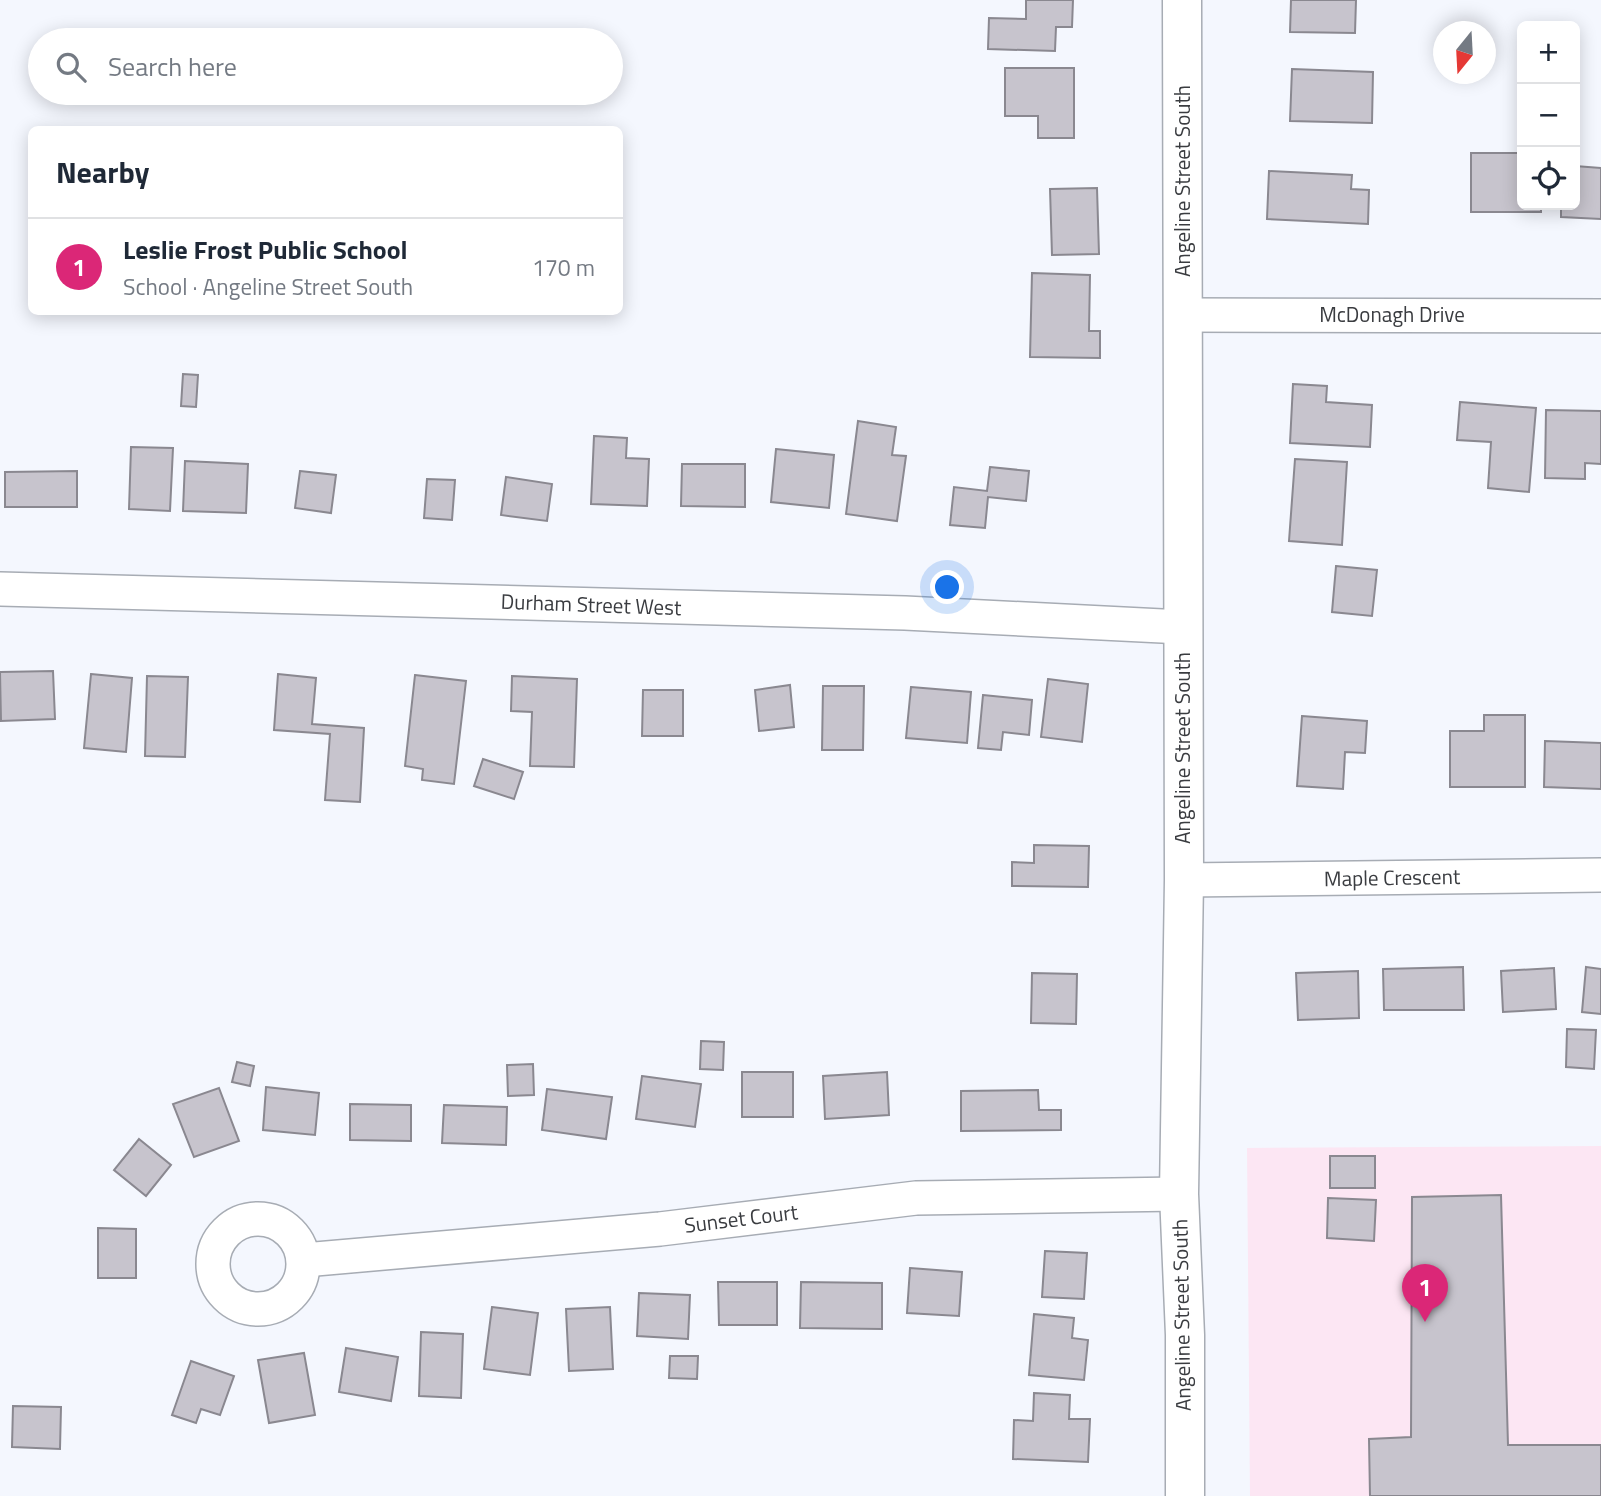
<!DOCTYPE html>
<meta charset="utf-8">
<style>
body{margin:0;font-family:"Titillium Web",sans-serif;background:#f2f2f3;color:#1f2937}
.controls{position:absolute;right:21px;top:21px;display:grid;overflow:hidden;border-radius:10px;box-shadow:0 4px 18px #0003}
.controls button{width:63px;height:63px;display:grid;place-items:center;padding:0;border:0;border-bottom:2px solid #e0e1e3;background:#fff;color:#1f2937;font:35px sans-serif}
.compass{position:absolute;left:1433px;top:21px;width:63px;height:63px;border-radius:50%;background:#fff;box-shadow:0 4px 18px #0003;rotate:198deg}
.you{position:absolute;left:948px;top:588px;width:24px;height:24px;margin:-18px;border:5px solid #fff;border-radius:50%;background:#1a73e8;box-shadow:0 0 0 10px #1a73e833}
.badge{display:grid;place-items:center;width:46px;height:46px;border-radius:50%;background:#db2777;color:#fff;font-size:23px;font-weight:700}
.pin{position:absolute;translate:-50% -58px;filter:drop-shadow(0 2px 4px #0008)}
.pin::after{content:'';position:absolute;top:37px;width:24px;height:21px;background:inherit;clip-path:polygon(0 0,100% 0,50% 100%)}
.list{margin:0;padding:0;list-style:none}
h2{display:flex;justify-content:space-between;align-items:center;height:91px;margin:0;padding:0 28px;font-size:30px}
h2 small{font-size:23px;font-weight:400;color:#747a83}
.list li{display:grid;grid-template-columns:46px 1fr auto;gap:21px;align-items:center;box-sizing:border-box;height:98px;padding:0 28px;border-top:2px solid #e0e1e3}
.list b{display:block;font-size:26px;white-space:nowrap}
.list p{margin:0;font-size:23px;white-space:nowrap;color:#747a83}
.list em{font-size:23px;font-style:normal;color:#747a83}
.icon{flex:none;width:38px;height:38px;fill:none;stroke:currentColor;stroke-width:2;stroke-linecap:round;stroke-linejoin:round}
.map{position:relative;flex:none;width:1601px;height:1496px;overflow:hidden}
.search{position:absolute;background:#fff;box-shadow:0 4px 18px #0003;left:28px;top:28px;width:595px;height:77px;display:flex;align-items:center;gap:18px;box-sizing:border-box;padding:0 24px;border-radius:38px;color:#747a83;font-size:26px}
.panel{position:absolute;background:#fff;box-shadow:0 4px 18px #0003;left:28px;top:126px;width:595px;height:189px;border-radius:10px}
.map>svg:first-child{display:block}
.education{fill:#fce6f3}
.building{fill:#c7c4cd;stroke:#8a8890;stroke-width:2}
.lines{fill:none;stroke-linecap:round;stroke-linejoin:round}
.minor-casing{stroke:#a7acb4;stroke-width:36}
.secondary-casing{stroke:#a7acb4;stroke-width:41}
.minor{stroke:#fff;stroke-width:33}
.secondary{stroke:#fff;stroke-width:38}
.labels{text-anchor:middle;stroke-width:7;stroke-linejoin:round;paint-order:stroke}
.street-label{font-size:21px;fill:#3a3c40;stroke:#fff}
</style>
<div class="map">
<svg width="1601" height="1496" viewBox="0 0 1601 1496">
<rect width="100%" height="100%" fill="#f4f7fe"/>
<polygon class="education" points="1601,1146 1601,1496 1250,1496 1247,1148"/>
<g class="building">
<polygon points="1026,0 1073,0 1072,27 1056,27 1055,51 988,49 989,18 1026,19"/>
<polygon points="1291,0 1356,0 1355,33 1290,32"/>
<polygon points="1005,68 1074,68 1074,138 1038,138 1038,116 1005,116"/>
<polygon points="1292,69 1373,72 1372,123 1290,121"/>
<polygon points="1471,153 1522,153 1522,205 1541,205 1541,212 1471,212"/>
<polygon points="1575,166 1601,168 1601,219 1561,217 1561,205 1575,205"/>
<polygon points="1269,171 1352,175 1351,189 1369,190 1368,224 1267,219"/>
<polygon points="1097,188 1099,254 1052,255 1050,189"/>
<polygon points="1032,273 1090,275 1089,331 1100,331 1100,358 1030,357"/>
<polygon points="183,374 198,375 196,407 181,406"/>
<polygon points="1293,384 1327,386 1326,402 1372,405 1370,447 1290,443"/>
<polygon points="1460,402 1536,408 1529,492 1488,488 1491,442 1457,440"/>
<polygon points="1546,410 1601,411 1601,464 1585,463 1585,479 1545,478"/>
<polygon points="858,421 896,427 892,455 906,456 897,521 846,514"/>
<polygon points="594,436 627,438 626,458 649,459 647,506 591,504"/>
<polygon points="131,447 173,448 170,511 129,509"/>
<polygon points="776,449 834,455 829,508 771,502"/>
<polygon points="1295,459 1347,462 1342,545 1289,541"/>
<polygon points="185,461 248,464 246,513 183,511"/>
<polygon points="682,464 745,464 745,507 681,506"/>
<polygon points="990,467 1029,471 1026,501 988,497 985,528 950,525 954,487 987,491"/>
<polygon points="77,471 77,507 5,507 5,472"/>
<polygon points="300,471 336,475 331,513 295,508"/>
<polygon points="506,477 552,484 547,521 501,515"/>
<polygon points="427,479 455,480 452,520 424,518"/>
<polygon points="1336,566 1377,570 1372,616 1332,612"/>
<polygon points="53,671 55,719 1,721 0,672"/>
<polygon points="91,674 132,678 126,752 84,748"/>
<polygon points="278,674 316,678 312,724 364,728 360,802 325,800 330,734 274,730"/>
<polygon points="415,675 466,681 454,784 422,780 423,769 405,766"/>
<polygon points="147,676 188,677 185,757 145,756"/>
<polygon points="512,676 577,679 574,767 530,766 532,712 511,711"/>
<polygon points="1048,679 1088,684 1082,742 1041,737"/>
<polygon points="790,685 794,727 759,731 755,690"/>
<polygon points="823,686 864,686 863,750 822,750"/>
<polygon points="911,687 971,692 967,743 906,738"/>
<polygon points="643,690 683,690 683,736 642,736"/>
<polygon points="983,695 1032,700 1029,735 1003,732 1001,750 978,748"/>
<polygon points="1484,715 1525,715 1525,787 1450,787 1450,731 1484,731"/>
<polygon points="1302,716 1367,721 1365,753 1345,752 1343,789 1297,786"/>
<polygon points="1545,741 1601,743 1601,789 1544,787"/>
<polygon points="483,759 523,772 514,799 474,786"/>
<polygon points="1034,845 1089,846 1088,887 1012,886 1012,862 1034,863"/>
<polygon points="1463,967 1464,1010 1384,1010 1383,969"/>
<polygon points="1586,967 1601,969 1601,1014 1582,1012"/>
<polygon points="1554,968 1556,1009 1503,1012 1501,971"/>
<polygon points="1358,971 1359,1018 1298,1020 1296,973"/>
<polygon points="1032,973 1077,974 1076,1024 1031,1023"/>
<polygon points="1567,1029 1596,1030 1594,1069 1566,1067"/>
<polygon points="701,1041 724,1042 723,1070 700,1069"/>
<polygon points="237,1062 254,1066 250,1086 232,1082"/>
<polygon points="533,1064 534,1095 508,1096 507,1065"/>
<rect x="742" y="1072" width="51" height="45"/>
<polygon points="887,1072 889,1115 825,1119 823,1076"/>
<polygon points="642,1076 701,1084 695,1127 636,1119"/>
<polygon points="266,1087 319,1093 315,1135 263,1130"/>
<polygon points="219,1088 239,1141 194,1157 173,1104"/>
<polygon points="547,1089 612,1097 606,1139 542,1130"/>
<polygon points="1038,1090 1039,1110 1061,1110 1061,1130 961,1131 961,1091"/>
<polygon points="350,1104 411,1105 411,1141 350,1140"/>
<polygon points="444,1105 507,1107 506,1145 442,1143"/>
<polygon points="139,1139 171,1165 146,1196 114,1170"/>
<rect x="1330" y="1156" width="45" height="32"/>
<polygon points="1501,1195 1508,1445 1601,1445 1601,1496 1370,1496 1369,1439 1411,1437 1412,1197"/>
<polygon points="1328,1198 1376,1200 1374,1241 1327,1238"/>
<polygon points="98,1228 136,1229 136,1278 98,1278"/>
<polygon points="1045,1251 1087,1253 1084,1299 1042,1297"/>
<polygon points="910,1268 962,1272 959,1316 907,1313"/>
<polygon points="718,1282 777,1282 777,1325 719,1325"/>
<polygon points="801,1282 882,1283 882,1329 800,1328"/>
<polygon points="639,1293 690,1295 688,1339 637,1336"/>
<polygon points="492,1307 538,1313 530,1375 484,1369"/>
<polygon points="610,1307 613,1369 569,1371 566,1309"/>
<polygon points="1034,1314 1074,1318 1072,1338 1088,1340 1084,1380 1029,1375"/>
<polygon points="421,1332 463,1334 461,1398 419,1396"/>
<polygon points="346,1348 398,1357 391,1401 339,1392"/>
<polygon points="304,1353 315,1415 269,1423 258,1360"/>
<polygon points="670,1356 698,1356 697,1379 669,1378"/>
<polygon points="191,1361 234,1376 220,1415 201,1409 196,1423 172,1415"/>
<polygon points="1034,1393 1070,1395 1069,1419 1090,1419 1088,1462 1013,1459 1014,1420 1033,1421"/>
<polygon points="13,1406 61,1407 60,1449 12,1447"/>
</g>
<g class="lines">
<g class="minor-casing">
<g id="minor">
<polyline points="1184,315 1601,316"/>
<polyline points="0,589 905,613 1182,627"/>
<polyline points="1184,880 1601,875"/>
<circle cx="258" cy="1264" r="45"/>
<polyline points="304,1260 660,1229 916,1198 1179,1194"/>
</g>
</g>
<g class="secondary-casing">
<polyline id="secondary" points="1182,0 1184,880 1179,1194 1185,1335 1185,1496"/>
</g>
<use href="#minor" class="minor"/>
<use href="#secondary" class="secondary"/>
</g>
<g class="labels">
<g class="street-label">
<text transform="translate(1183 181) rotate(-90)" y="7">Angeline Street South</text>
<text x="1392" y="322">McDonagh Drive</text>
<text transform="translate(591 605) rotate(2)" y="7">Durham Street West</text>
<text transform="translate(1183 748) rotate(-90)" y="7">Angeline Street South</text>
<text transform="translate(1392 878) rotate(-1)" y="7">Maple Crescent</text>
<text transform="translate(741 1219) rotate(-7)" y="7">Sunset Court</text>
<text transform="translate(1182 1315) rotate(-91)" y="7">Angeline Street South</text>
</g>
</g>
</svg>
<div class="controls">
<button>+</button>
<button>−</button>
<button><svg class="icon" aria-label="locate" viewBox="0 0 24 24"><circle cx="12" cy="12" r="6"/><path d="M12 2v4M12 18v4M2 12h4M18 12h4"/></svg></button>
</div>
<svg class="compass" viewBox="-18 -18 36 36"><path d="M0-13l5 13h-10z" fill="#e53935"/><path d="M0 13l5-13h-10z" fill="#747a83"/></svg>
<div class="you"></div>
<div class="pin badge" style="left:1425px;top:1322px">1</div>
<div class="search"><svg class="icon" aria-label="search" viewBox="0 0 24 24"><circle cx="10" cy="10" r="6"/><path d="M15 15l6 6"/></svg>Search here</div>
<section class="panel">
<h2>Nearby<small></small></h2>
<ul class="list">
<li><span class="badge">1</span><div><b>Leslie Frost Public School</b><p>School · Angeline Street South</p></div><em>170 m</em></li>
</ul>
</section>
</div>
